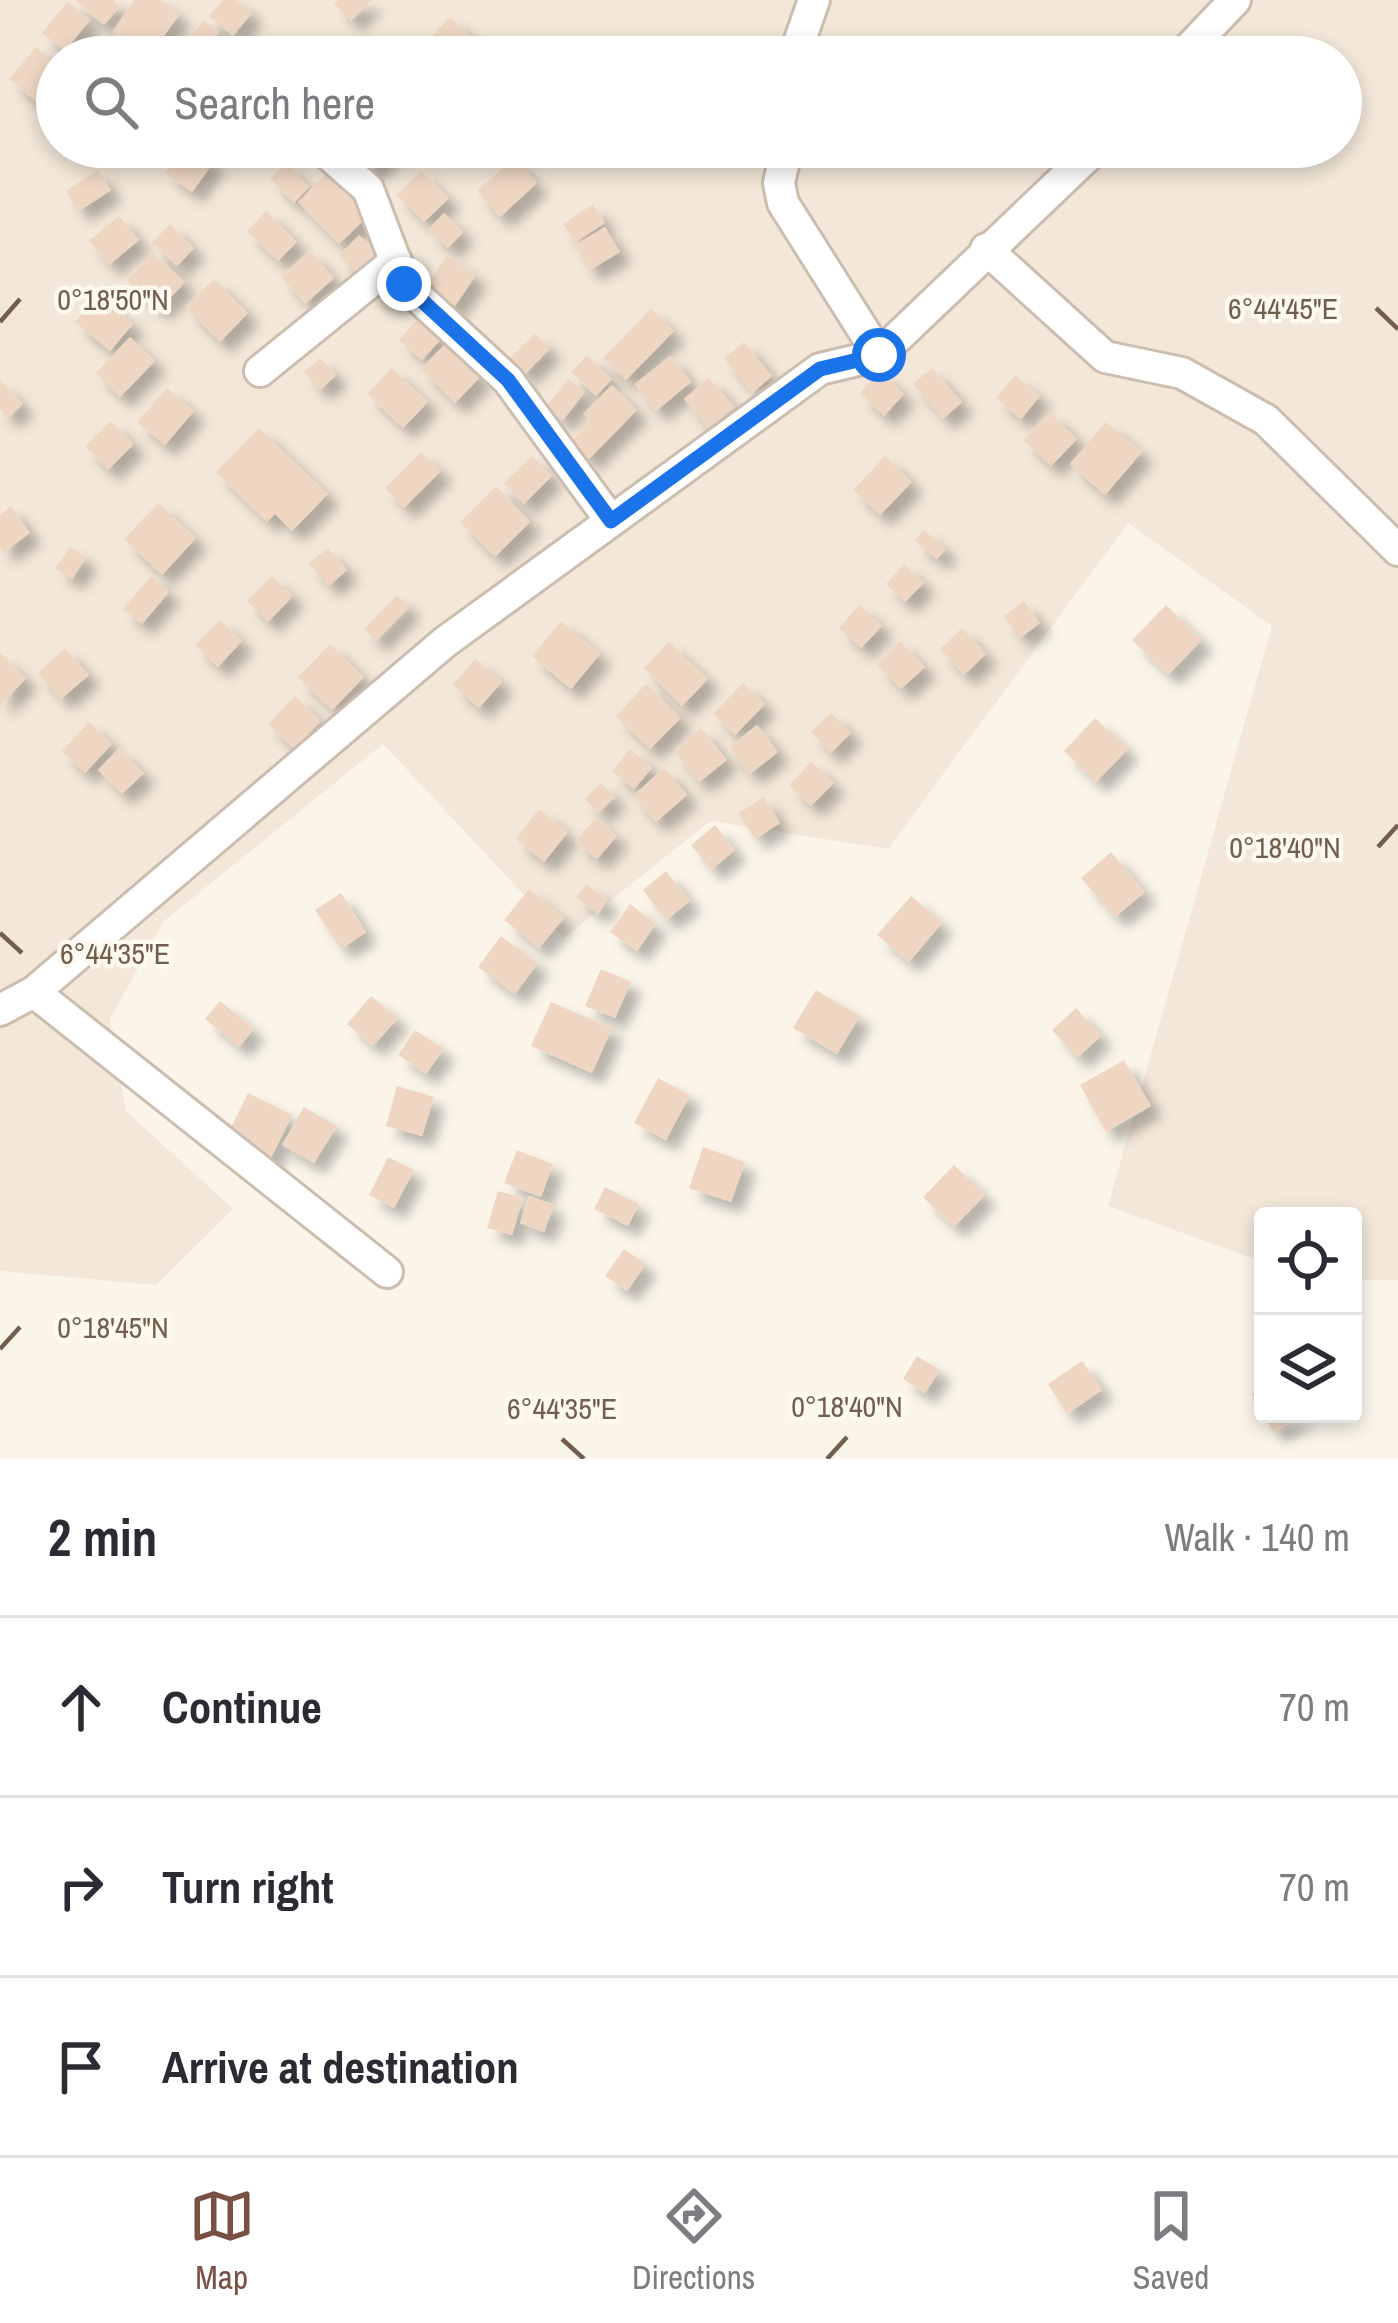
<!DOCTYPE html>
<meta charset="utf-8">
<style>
body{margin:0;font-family:"Archivo Narrow",sans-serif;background:#f7f7f7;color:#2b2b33}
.controls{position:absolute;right:36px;bottom:36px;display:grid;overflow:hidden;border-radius:12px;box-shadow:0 6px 18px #0003}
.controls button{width:108px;height:108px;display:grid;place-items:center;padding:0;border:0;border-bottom:3px solid #e1e1e2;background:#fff;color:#2b2b33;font:60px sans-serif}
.stop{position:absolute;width:36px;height:36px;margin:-27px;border:9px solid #1a73e8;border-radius:50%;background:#fff}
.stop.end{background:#1a73e8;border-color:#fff;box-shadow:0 3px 12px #0008}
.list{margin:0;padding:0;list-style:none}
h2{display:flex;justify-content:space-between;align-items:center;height:156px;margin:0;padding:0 48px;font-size:51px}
h2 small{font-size:39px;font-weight:400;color:#7c7c81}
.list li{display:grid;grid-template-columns:78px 1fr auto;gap:36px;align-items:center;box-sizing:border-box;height:180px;padding:0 48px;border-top:3px solid #e1e1e2}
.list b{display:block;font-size:45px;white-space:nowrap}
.list em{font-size:39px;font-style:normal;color:#7c7c81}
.icon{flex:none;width:66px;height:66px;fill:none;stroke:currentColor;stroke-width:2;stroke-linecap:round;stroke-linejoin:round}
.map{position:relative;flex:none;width:1398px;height:1459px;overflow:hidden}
.search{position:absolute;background:#fff;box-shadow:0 6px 18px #0003;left:36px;right:36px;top:36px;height:132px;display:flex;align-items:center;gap:30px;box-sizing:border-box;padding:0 42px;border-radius:66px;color:#7c7c81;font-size:45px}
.sheet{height:696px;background:#fff}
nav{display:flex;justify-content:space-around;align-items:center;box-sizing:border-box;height:168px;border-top:3px solid #e1e1e2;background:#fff;font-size:33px;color:#7c7c81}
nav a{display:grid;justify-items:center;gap:6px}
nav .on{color:#795044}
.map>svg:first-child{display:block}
.residential{fill:#f2e7d8;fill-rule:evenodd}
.building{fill:#eed6c3;filter:url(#shadow)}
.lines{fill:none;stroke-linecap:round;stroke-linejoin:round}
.minor-casing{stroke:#ccbdaf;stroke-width:36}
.minor{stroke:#fff;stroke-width:30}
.route{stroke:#1a73e8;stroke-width:15}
.ticks{fill:none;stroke:#735e4e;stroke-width:4.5}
.ticks-label{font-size:30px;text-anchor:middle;fill:#735e4e;stroke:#fdf9ef;stroke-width:9;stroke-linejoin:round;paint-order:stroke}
</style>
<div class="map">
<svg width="1398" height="1459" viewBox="0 0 1398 1459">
<defs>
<filter id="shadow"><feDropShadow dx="11" dy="11" stdDeviation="6" flood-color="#0004"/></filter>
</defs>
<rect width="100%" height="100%" fill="#fbf5e9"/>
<path class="residential" d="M0 0H1398V1280H1353V1216H1263V1262L1108 1206 1272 626 1128 523 888 849 710 821 564 938 383 744 164 921 110 1019 126 1111 233 1209 156 1285 0 1271ZM57 57H1341V147H57Z"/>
<g class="building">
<polygon points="75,0 113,0 120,7 104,25"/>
<polygon points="134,0 160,0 180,14 149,56 113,31"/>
<polygon points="223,0 237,0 252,13 233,36 209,16"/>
<polygon points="338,0 372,0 351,21 334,4"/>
<polygon points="67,2 90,20 65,51 42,33"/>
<polygon points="450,17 473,38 455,57 433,57 422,46"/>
<polygon points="204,20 219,32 202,52 187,40"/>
<polygon points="36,47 57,64 57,120 9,79"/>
<polygon points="184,147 193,147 214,162 192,192 165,173"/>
<polygon points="349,147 388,147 392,152 369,172"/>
<polygon points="514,158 537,183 500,217 477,191"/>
<polygon points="286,163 309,187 294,203 270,179"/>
<polygon points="98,170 111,190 79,211 66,191"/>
<polygon points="329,171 371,213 339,244 298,202"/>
<polygon points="421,171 449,198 424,222 397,195"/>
<polygon points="593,204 605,223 575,242 563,224"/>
<polygon points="266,211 297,242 278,261 247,231"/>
<polygon points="444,213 463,232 448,248 428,230"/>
<polygon points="119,216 139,240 109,265 89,241"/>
<polygon points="170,224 194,248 177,266 152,243"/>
<polygon points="605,227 620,252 590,270 575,245"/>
<polygon points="359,235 382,257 361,278 339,256"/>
<polygon points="310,251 334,278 305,304 281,276"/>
<polygon points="153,253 185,282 159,310 127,280"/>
<polygon points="447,256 476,275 453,309 424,289"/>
<polygon points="214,279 248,313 220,342 185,307"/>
<polygon points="99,295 133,324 110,351 75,322"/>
<polygon points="651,309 674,331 626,380 603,358"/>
<polygon points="421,315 444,336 422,360 399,340"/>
<polygon points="535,334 550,349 524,375 509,359"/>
<polygon points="130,337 155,361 120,397 96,373"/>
<polygon points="744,342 772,376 752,393 724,358"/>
<polygon points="446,343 481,376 455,403 421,369"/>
<polygon points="587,355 612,379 596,396 571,372"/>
<polygon points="670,356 691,382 656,411 635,384"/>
<polygon points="320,358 336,375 320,390 304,372"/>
<polygon points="392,368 428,402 403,428 367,394"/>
<polygon points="932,368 962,402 943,419 913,384"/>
<polygon points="880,371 904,394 884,416 860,393"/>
<polygon points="1015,375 1040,396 1021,419 996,398"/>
<polygon points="709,378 735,407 709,429 684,399"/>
<polygon points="568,379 585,392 563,420 546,407"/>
<polygon points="0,380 23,404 8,418 0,409"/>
<polygon points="612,385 637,410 588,460 570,442 590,421 583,414"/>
<polygon points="167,388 194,411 165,445 137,422"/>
<polygon points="1050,412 1077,439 1051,466 1023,440"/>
<polygon points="111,421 134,444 108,470 85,446"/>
<polygon points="1106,422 1142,452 1105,495 1070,464"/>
<polygon points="259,428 328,494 292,531 275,514 267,522 216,472"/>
<polygon points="421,452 441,471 404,508 385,488"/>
<polygon points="532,456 552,476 524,504 504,483"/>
<polygon points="885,456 912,482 880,515 853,490"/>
<polygon points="496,486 530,522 495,557 460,522"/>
<polygon points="158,503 196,538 162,575 124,539"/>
<polygon points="11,506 30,533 4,552 0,547 0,515"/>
<polygon points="924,530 946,549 937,559 915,541"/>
<polygon points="70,547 86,558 72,579 55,568"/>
<polygon points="328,548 347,570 329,586 309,563"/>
<polygon points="904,564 924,583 905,602 886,584"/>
<polygon points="151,576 169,592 142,624 123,609"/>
<polygon points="272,576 293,596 268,622 247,601"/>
<polygon points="397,595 409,607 376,641 364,629"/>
<polygon points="1024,601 1040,623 1020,638 1004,616"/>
<polygon points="859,605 882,626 861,648 839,628"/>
<polygon points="1166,605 1202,640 1168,675 1132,640"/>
<polygon points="220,620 242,641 218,667 195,645"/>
<polygon points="561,621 600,654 571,689 532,656"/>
<polygon points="962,628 986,654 964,675 940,649"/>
<polygon points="900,641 925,667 901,689 877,664"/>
<polygon points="669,642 708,679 682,706 644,668"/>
<polygon points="330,644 364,677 332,710 298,677"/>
<polygon points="65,648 89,675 61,699 38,673"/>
<polygon points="0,653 26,678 0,706"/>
<polygon points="475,659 502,682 479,708 453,685"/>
<polygon points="743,683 765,704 735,735 713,714"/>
<polygon points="646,684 681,718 650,749 616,716"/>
<polygon points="295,696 321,721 294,749 268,724"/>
<polygon points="831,713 851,733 831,753 811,732"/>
<polygon points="1095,718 1128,749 1096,782 1064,751"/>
<polygon points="89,722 112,744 85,773 62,751"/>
<polygon points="757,725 778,752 750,774 729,747"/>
<polygon points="701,728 727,760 699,782 674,751"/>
<polygon points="119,748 144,773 122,794 98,770"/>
<polygon points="630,749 652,768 634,789 612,771"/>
<polygon points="811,762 834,783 811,806 789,785"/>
<polygon points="664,768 687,795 656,822 633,796"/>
<polygon points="601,783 615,797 598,813 585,799"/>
<polygon points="764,797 780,823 755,839 739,813"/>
<polygon points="539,809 568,832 544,862 516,839"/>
<polygon points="596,818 617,836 597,859 575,841"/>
<polygon points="715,825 735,850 711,870 691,845"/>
<polygon points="1111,852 1145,892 1115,917 1081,878"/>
<polygon points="666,871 690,901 666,920 643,890"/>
<polygon points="586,884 608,900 598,914 576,898"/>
<polygon points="529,889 564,918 539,948 504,920"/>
<polygon points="341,893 366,932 341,949 315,910"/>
<polygon points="911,896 942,923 909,962 877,935"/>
<polygon points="630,904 656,924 637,951 610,932"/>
<polygon points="501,936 538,963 515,994 478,967"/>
<polygon points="601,969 631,982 615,1018 585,1006"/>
<polygon points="816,990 860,1016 837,1054 793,1028"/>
<polygon points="371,996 398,1018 373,1046 347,1024"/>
<polygon points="220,1001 254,1029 239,1047 205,1019"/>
<polygon points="551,1002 612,1028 592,1073 531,1046"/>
<polygon points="1076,1008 1101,1036 1077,1058 1052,1030"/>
<polygon points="415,1030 444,1049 426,1074 398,1055"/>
<polygon points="1124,1060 1151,1106 1106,1132 1080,1085"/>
<polygon points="658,1078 690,1095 666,1140 634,1123"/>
<polygon points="397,1086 434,1097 422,1136 386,1126"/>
<polygon points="248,1093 292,1115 269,1162 225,1140"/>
<polygon points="304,1107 337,1126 314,1163 282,1145"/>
<polygon points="703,1147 745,1162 731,1202 689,1188"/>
<polygon points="517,1150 553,1164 541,1197 504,1183"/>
<polygon points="388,1157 414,1170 394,1208 369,1195"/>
<polygon points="954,1165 985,1195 954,1227 923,1197"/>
<polygon points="605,1187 639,1204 628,1226 594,1209"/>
<polygon points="498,1191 523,1198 512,1235 487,1228"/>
<polygon points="529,1196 554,1205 544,1232 520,1223"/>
<polygon points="624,1249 646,1264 627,1291 605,1276"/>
<polygon points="917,1356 940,1370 925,1393 903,1379"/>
<polygon points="1082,1361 1102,1390 1067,1414 1048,1384"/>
<polygon points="1263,1388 1263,1414 1306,1414 1273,1432 1252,1394"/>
</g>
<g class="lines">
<g class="minor-casing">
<g id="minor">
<polyline points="794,57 814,0"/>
<polyline points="1181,57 1235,0"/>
<polyline points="320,147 368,189 404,284 508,380 611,521"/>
<polyline points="787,147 779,183 783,203 879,355"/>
<polyline points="986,249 1105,357 1182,373 1266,420 1398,550"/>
<polyline points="260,371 396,261"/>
<polyline points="34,992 445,642 820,369 879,355 1097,147"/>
<polyline points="0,1010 34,992 387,1272"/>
</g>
</g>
<use href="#minor" class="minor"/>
</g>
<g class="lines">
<polyline class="route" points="404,284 508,380 611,521 820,369 879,355"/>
</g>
<path class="ticks" d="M1376 308 1398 329M0 322 20 299M1378 847 1398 825M0 933 22 953M0 1349 20 1327M562 1439 584 1459M827 1459 847 1437"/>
<g class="ticks-label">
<text x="113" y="310">0°18'50"N</text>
<text x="1283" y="319">6°44'45"E</text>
<text x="1285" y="858">0°18'40"N</text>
<text x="115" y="964">6°44'35"E</text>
<text x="113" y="1338">0°18'45"N</text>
<text x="847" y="1417">0°18'40"N</text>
<text x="562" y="1419">6°44'35"E</text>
</g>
</svg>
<div class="controls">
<button><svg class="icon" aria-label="locate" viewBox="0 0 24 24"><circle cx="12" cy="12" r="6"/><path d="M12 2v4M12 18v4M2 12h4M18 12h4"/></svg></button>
<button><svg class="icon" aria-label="layers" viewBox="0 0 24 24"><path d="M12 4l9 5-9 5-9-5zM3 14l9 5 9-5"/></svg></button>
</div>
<div class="stop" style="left:879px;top:355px"></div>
<div class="stop end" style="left:404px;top:284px"></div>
<div class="search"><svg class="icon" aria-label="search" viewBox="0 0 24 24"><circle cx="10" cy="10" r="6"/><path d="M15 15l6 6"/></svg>Search here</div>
</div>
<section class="sheet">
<h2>2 min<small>Walk · 140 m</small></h2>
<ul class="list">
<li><svg class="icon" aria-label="ahead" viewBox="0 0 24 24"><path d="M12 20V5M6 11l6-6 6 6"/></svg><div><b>Continue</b></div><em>70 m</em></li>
<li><svg class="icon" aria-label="right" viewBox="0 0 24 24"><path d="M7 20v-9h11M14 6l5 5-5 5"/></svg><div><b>Turn right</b></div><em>70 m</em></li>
<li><svg class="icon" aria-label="arrive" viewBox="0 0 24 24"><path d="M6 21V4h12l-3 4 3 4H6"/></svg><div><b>Arrive at destination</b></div></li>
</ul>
</section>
<nav>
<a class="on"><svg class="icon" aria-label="map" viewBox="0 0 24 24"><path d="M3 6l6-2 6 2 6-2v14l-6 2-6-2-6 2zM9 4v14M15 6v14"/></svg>Map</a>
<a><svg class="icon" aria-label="directions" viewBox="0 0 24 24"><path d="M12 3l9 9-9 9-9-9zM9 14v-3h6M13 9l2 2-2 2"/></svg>Directions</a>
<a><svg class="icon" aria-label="saved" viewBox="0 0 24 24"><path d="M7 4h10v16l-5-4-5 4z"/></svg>Saved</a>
</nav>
